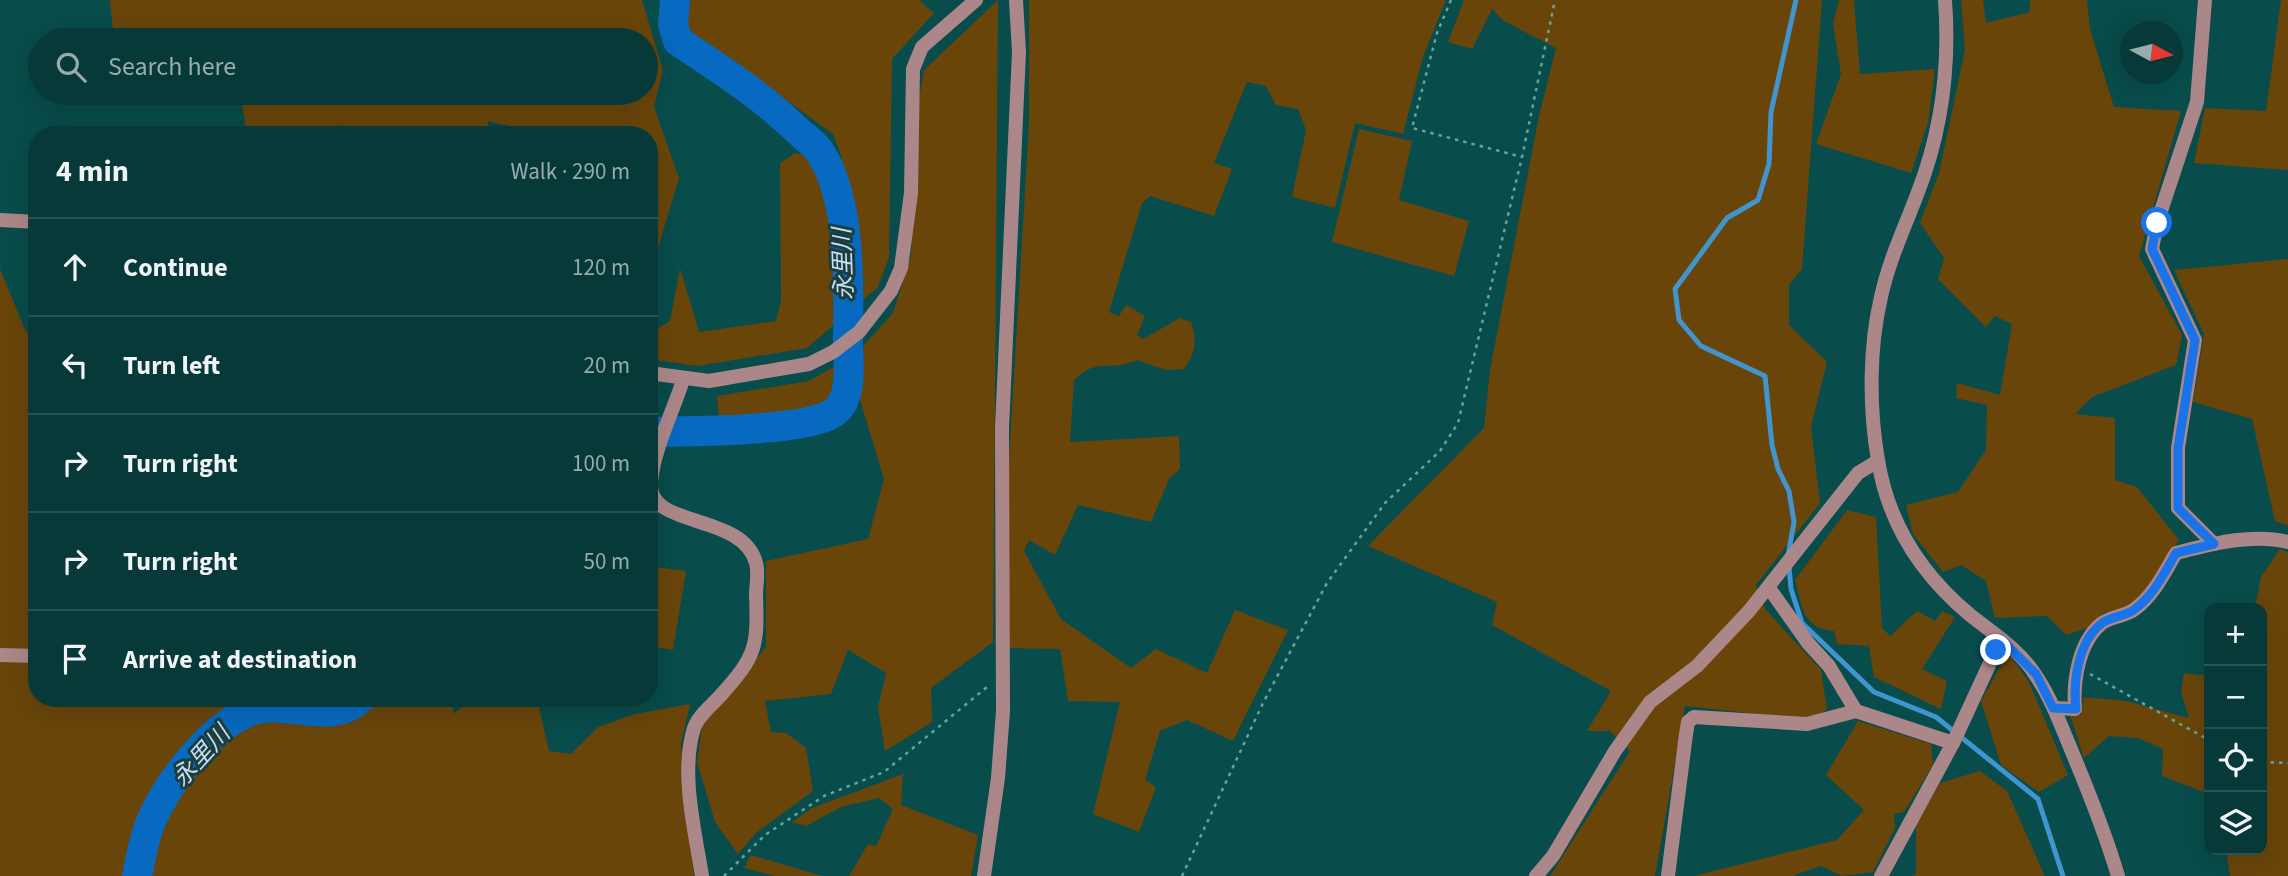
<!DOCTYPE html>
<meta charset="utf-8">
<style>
body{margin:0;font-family:"Source Sans 3","Noto Sans JP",sans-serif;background:#0f4040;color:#f1f3f6}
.controls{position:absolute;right:21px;bottom:21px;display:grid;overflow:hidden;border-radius:14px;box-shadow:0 7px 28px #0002}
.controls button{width:63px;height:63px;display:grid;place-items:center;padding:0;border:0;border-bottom:2px solid #275353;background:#063938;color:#f1f3f6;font:35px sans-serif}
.compass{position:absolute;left:2120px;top:21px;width:63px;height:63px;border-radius:50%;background:#063938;box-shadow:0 7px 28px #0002;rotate:97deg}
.stop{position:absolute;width:21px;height:21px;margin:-16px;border:5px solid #1a73e8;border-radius:50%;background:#fff}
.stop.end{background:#1a73e8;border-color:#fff;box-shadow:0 2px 7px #0008}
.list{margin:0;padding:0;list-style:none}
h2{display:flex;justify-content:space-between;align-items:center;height:91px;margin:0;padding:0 28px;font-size:30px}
h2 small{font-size:23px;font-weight:400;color:#98acae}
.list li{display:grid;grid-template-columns:46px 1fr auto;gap:21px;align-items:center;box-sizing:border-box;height:98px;padding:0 28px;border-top:2px solid #275353}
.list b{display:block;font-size:26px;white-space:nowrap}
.list em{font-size:23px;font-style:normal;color:#98acae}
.icon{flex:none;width:38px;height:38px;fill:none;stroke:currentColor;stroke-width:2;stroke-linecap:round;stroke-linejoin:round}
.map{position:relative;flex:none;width:2288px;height:876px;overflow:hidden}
.search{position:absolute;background:#063938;box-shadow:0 7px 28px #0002;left:28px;top:28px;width:630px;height:77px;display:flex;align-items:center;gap:18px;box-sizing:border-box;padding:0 24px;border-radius:38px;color:#98acae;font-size:26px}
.panel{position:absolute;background:#063938;box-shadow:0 7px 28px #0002;left:28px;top:126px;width:630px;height:581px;border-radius:28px}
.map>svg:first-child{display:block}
.green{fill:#69450a}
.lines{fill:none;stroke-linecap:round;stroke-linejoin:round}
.stream{stroke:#4094cf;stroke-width:5}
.river{stroke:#0769bf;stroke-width:30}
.path{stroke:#67a2a1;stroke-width:2.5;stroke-dasharray:3.5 5;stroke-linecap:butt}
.minor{stroke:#ac878a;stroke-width:14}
.route{stroke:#1a73e8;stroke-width:9}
.labels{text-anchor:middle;stroke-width:6;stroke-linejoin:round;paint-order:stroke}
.water-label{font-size:24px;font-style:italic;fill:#c9dcf3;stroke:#1b3f3e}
</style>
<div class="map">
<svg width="2288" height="876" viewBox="0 0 2288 876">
<rect width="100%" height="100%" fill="#084c4b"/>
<g class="green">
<polygon points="110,0 642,0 663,70 654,107 679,178 655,258 649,227 649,135 550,135 487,121 492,135 346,135 341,125 306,135 247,135 240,93 646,93 646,40 114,40"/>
<polygon points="692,0 919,0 934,13 892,59 889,257 878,287 807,348 698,366 649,359 649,334 670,321 680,268 699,332 776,321 781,300 780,163 795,153 842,158 833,134 705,41 685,31 685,9"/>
<polygon points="998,0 993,642 931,688 932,722 885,751 878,707 886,673 848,650 831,694 765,701 771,732 786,733 806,748 813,791 756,833 738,854 715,822 697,762 702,727 766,647 766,561 868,539 884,479 860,400 837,399 822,409 719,418 717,396 809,381 856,354 893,313 911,256 919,99 924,70"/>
<path d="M1029 0H1446L1423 57 1403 134 1355 123 1335 208 1292 197 1306 130 1298 109 1276 105 1266 86 1247 82 1214 163 1232 169 1214 216 1150 196 1142 203 1109 312 1119 316 1126 305 1145 316 1137 335 1143 339 1180 318 1191 322C1197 340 1196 353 1184 369L1166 370 1137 360C1110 373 1099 356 1074 380L1070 442 1179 436 1180 469 1169 479 1151 522 1078 505 1055 555 1029 540 1024 551 1061 619 1131 668 1156 649 1207 673 1235 610 1288 630 1233 741 1187 720 1160 731 1145 780 1156 787 1139 832 1093 814 1120 702 1068 701 1060 649 1009 648V459L1029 124Z"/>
<polygon points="1464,0 1822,0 1802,269 1789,285 1789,325 1827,362 1811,427 1820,503 1756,585 1765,609 1821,670 1827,709 1811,720 1685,706 1655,876 1550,876 1630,751 1610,731 1587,731 1611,691 1492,625 1497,602 1368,546 1484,428 1490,370 1539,116 1556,48 1504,21 1492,9 1472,49 1448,42"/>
<polygon points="1839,0 1859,0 1854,1 1860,74 1935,69 1928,123 1911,173 1816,144 1841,74 1833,24"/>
<polygon points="1961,0 1983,0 1986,23 2030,12 2030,0 2087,0 2090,29 2114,107 2181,111 2139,256 2182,335 2176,365 2092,397 2075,414 2115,418 2115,480 2137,487 2179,540 2150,584 2130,607 2103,613 2090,627 2066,635 2047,616 1995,618 1986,581 1961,565 1943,572 1913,534 1906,505 1958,492 1986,450 1987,405 1956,398 1957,383 2000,395 2012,324 1995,316 1986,327 1938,279 1944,258 1920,223 1939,173 1965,50"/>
<polygon points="2281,0 2288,0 2288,170 2194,163 2205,108 2266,111"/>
<polygon points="1359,129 1412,141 1399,200 1469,221 1454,276 1332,242"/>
<polygon points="2288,259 2288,526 2275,521 2252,419 2193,402 2204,334 2174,270"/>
<polygon points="0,269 26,332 37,327 37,698 454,698 453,714 474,698 537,698 549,751 571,754 598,727 635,714 690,704 681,744 694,876 0,876"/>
<path d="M1847 510 1876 517 1882 628 1890 636 1917 611 1935 621 1942 611 1955 617 1922 669 1947 681 1941 709 1874 677 1869 646 1837 644 1834 631C1802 628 1802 606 1795 580Z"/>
<polygon points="2280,549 2288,553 2288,876 2230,876 2226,850 2262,850 2262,608 2255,608 2261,577"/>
<polygon points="649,566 686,571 673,650 649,646"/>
<polygon points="2008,653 2029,682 2068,775 2039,792 2001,765 1981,701"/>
<polygon points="2184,673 2209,676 2209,794 2162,776 2163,749 2138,738 2109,736 2084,758 2070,715 2081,715 2084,697 2126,701 2189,718 2181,692"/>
<polygon points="1858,721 1931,744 1933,765 1904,812 1894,814 1895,828 1873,872 1842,876 1821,866 1792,876 1694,876 1837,840 1864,810 1826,775"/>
<polygon points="1980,771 2007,791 2045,876 1912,876 1916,874 1916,825 1940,783"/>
<polygon points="903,774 901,805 978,835 971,876 849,876 868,844 876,846 893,809 879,798 841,807 806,826 792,822 812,808"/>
<polygon points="751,855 819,875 826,876 776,876 744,868"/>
</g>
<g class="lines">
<g class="stream">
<polyline points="1788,556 1794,522 1789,491 1778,469 1772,445 1765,376 1701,346 1679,320 1675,289 1727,218 1758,200 1769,164 1771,112 1796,0"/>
<polyline points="1789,566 1791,589 1802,623 1874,692 1936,717 2038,799 2063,876"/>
</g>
<g class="river">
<path d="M649 432C687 431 805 432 833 413 854 399 848 361 848 339 849 284 851 199 820 152 815 144 804 137 797 130 761 95 720 69 678 41L673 25 675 0"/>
<path d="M137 876C141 857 144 837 152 819 169 781 215 720 257 709 289 701 333 726 361 698"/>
</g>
<g class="path">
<polyline points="1451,0 1437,33 1412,128 1522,157"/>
<polyline points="2090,674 2209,740"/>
<polyline points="2262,762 2288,763"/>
<polyline points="724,876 765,835 824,796 884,772 987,687"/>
<polyline points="1182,876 1263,703 1327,583 1385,503 1440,451 1458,423 1522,157 1555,0"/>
</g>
<g class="minor">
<path d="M1945 0C1950 67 1942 130 1918 192 1905 227 1889 260 1881 297 1869 348 1869 408 1878 460 1888 523 1922 575 1970 615 1994 634 2020 650 2036 676 2051 698 2060 723 2070 747 2088 790 2105 832 2118 876"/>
<polyline points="2205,0 2197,102 2157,223 2152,249 2195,340 2178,448 2178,508 2214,544"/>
<polyline points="0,220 37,222"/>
<polyline points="649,373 709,381 809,364 833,352 859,332 891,291 901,268 911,193 913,69 922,47 976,0"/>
<path d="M683 380C673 412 654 448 651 482 646 529 743 512 756 563 759 573 756 585 756 595 758 647 756 656 721 695 712 705 698 716 694 728 680 773 695 831 702 876"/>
<polyline points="1769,588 1808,643 1829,666 1856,711"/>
<polyline points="0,655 37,656"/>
<path d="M2054 708 2075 709C2073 682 2078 643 2101 624 2110 616 2125 617 2135 609 2154 595 2164 573 2176 553 2212 544 2251 533 2288 542"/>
<polyline points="984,876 998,778 1003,711 1002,428 1019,52 1016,0"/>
<polyline points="1536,876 1553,856 1615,751 1650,702 1697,666 1749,611 1858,473 1878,461"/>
<polyline points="1668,876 1686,734 1688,722 1694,717 1807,724 1856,711 1953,743"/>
<polyline points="1881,876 1953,743 2001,639"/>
</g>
</g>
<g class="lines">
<path class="route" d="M1996 650 2001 639 2036 674 2053 708 2076 709C2073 682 2078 642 2101 624 2110 616 2125 617 2135 609 2154 595 2164 573 2176 553L2214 544 2178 508V448L2195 340 2152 249 2157 223"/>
</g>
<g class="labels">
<g class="water-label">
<text transform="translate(843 264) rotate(-92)" y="8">永里川</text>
<text transform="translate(201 756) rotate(-48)" y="8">永里川</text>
</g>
</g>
</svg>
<div class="controls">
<button>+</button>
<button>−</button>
<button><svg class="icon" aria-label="locate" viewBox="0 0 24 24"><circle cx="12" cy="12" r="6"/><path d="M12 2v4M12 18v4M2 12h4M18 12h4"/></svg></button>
<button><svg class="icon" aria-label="layers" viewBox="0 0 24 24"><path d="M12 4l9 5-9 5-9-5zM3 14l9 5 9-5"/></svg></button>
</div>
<svg class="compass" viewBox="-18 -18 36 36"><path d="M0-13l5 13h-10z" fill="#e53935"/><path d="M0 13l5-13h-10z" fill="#98acae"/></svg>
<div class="stop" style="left:2157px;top:223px"></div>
<div class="stop end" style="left:1996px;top:650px"></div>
<div class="search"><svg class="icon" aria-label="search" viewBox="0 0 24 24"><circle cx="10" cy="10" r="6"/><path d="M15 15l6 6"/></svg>Search here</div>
<section class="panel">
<h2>4 min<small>Walk · 290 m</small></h2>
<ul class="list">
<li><svg class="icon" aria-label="ahead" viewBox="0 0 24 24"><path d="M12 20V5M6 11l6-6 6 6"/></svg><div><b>Continue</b></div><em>120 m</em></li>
<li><svg class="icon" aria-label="left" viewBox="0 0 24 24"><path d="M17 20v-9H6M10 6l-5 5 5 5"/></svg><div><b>Turn left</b></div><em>20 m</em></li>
<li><svg class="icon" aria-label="right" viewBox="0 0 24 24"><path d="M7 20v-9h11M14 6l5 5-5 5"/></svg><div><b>Turn right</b></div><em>100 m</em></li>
<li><svg class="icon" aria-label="right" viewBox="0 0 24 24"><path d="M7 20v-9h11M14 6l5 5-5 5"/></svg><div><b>Turn right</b></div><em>50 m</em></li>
<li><svg class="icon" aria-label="arrive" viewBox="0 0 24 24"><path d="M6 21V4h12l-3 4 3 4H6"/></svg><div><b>Arrive at destination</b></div></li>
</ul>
</section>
</div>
